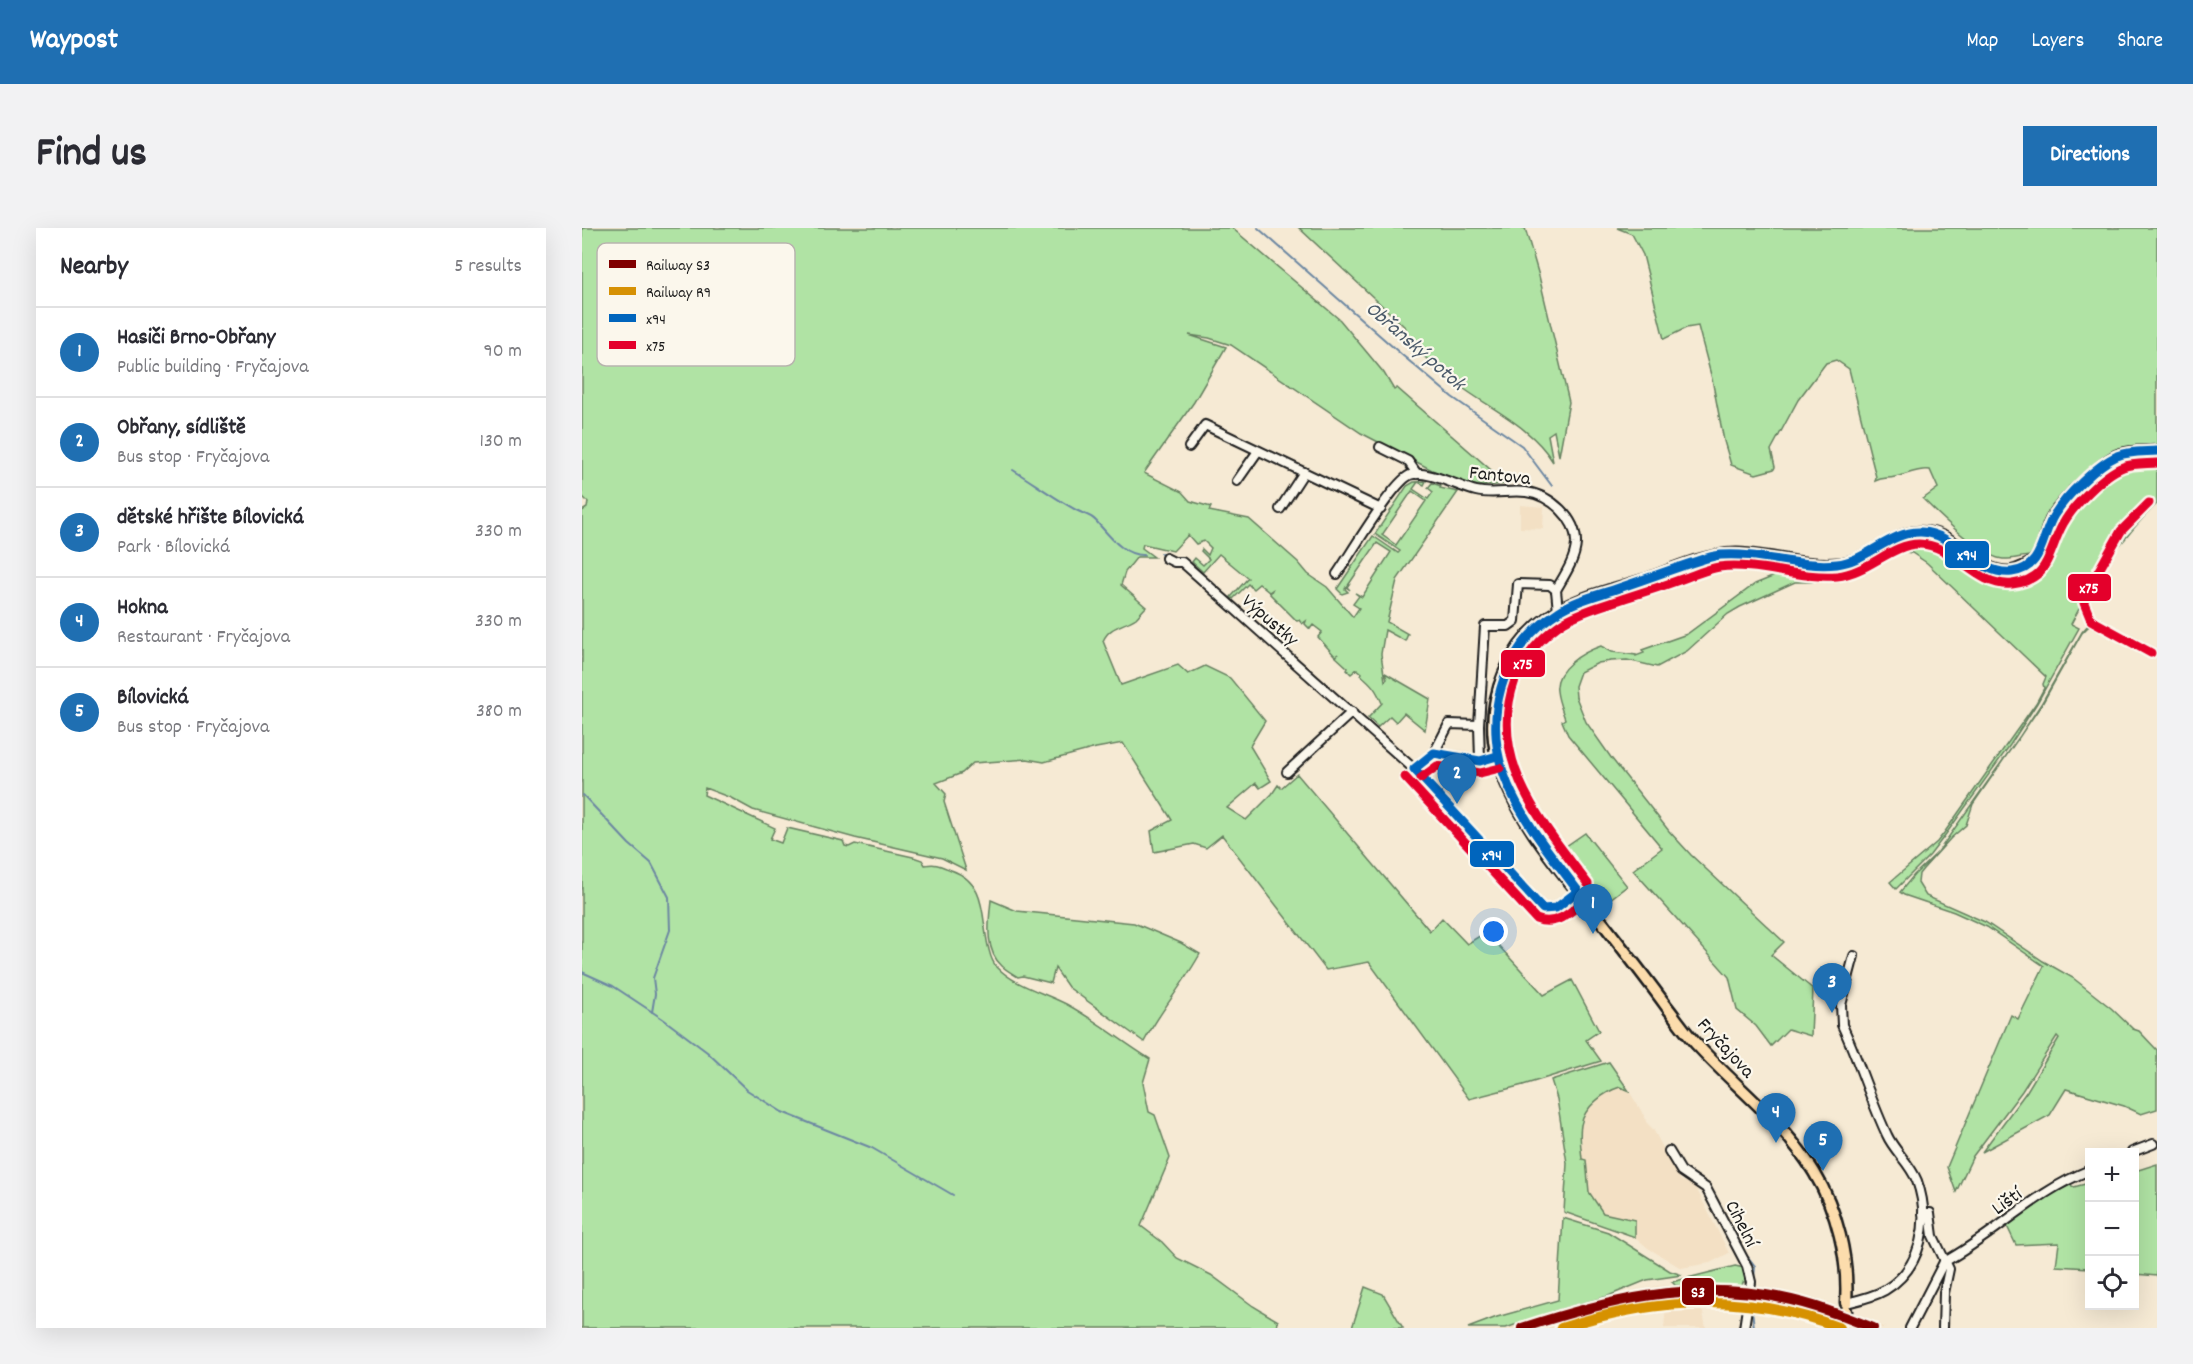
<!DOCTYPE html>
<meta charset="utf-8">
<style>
body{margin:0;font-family:Dekko,sans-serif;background:#f2f2f3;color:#2b2b33}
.controls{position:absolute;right:18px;bottom:18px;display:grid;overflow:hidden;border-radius:0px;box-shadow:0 6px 24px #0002}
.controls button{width:54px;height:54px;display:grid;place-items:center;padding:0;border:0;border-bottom:2px solid #e1e1e2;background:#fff;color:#2b2b33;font:30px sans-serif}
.you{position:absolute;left:912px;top:704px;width:21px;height:21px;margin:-15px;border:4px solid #fff;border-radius:50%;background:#1a73e8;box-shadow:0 0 0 9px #1a73e833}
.badge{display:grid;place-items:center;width:39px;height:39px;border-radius:50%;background:#1f6fb2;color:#fff;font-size:20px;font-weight:700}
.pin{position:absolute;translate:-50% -50px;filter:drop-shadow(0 2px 3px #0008)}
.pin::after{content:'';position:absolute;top:32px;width:21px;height:18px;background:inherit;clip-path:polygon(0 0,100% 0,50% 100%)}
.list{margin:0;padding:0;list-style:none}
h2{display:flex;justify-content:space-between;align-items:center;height:78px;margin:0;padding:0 24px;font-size:26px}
h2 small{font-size:20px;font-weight:400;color:#7c7c81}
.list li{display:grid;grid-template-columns:39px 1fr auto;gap:18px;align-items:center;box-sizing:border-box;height:90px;padding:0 24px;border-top:2px solid #e1e1e2}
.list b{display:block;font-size:22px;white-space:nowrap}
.list p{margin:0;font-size:20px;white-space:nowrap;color:#7c7c81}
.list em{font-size:20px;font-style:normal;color:#7c7c81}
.icon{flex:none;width:33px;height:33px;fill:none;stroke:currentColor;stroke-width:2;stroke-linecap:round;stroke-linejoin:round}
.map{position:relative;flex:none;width:1575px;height:1100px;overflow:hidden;border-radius:0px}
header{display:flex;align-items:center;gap:36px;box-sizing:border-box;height:84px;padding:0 30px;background:#1f6fb2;color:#fff}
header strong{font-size:28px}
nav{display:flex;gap:33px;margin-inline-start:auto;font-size:21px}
.intro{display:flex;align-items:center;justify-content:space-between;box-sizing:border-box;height:144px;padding:0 36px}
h1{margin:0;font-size:42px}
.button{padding:15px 27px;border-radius:0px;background:#1f6fb2;color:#fff;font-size:21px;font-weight:700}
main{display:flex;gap:36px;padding:0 36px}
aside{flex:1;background:#fff;border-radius:0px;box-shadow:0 6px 24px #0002}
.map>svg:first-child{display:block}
.built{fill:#f3e0c4}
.green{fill:#b0e3a4;stroke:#668060;stroke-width:1.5;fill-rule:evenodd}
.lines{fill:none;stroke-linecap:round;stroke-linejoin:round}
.stream{stroke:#6c87a2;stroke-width:2}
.minor-casing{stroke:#1c1c1c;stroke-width:12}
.major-casing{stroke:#1c1c1c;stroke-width:15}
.minor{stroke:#fbf7ec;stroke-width:8}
.major{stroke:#fcdcac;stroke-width:10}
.bus-1-casing{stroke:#fbf7ec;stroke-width:14}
.bus-2-casing{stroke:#fbf7ec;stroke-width:14}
.bus-1{stroke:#0065bd;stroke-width:9}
.bus-2{stroke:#e4002b;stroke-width:9}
.rail-1-casing{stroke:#fbf7ec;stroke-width:15}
.rail-2-casing{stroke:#fbf7ec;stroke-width:15}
.rail-1{stroke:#800000;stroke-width:10}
.rail-2{stroke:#d69104;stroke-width:10}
.labels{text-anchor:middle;stroke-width:4.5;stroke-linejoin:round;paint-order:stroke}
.street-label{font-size:20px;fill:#1c1c1c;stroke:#fbf7ec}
.water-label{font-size:21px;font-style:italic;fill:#4b5a6a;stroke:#fbf7ec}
.key{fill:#fbf7ec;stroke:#b8b5ae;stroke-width:1.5}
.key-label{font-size:16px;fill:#1c1c1c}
.line-badge{stroke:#fbf7ec;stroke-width:2}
.badge-label{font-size:16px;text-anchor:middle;font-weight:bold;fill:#fff}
</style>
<header>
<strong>Waypost</strong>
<nav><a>Map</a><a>Layers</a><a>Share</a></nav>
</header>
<div class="intro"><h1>Find us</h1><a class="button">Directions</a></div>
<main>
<aside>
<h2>Nearby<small>5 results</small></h2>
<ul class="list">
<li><span class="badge">1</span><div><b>Hasiči Brno-Obřany</b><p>Public building · Fryčajova</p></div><em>90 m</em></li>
<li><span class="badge">2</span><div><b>Obřany, sídliště</b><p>Bus stop · Fryčajova</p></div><em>130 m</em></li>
<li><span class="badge">3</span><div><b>dětské hřište Bílovická</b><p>Park · Bílovická</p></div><em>330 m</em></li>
<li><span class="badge">4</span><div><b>Hokna</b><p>Restaurant · Fryčajova</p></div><em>330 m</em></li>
<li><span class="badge">5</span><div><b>Bílovická</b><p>Bus stop · Fryčajova</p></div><em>380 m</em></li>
</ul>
</aside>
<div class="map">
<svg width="1575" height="1100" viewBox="0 0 1575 1100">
<rect width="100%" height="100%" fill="#f6ead4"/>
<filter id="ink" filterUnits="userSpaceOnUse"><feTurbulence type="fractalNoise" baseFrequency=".0167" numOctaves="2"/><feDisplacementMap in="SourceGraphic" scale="12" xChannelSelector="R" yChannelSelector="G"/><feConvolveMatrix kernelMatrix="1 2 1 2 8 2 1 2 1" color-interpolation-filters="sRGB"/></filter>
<g filter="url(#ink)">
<g class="built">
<polygon points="938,277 962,279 961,301 938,300"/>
<polygon points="1038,859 1047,863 1063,889 1064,894 1071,901 1099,953 1112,956 1147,1025 1128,1035 1099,1040 1066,1020 1053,1009 1052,992 1021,985 1007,964 1004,932 1000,931 999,898 1002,886 1025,863"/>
<polygon points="1104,1056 1160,1057 1210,1065 1271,1085 1303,1100 1265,1100 1207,1080 1177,1075 1124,1071 1078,1074 1048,1079 970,1100 924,1100 972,1083 1026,1068 1075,1058"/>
<polygon points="1101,1077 1118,1081 1121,1085 1124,1100 1082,1100 1084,1078"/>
</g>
<g class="green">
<path d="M0 0H650L758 92 802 145 812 162 815 160 925 256 901 258 880 256 850 242 779 205 649 117 627 110 607 107 644 119 612 174 562 245 600 264 608 273 629 279 627 283 667 291 716 334 726 346 745 359 771 389 777 380 771 376 777 368 773 365 780 369 809 324 795 315 765 359 768 362 764 359 763 361 766 364 760 366 755 361 791 308 816 325 818 323 793 306 825 258 832 254 844 253 842 257 836 254 831 261 846 271 851 264 846 260 850 255 859 258 858 260 876 264 815 352 805 394 826 406 823 413 803 402 799 426 803 453 805 451 803 445 848 471 843 502 822 485 814 494 808 488 796 499 786 490 800 475C794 461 790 456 779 447L780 445 775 441 769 446 765 442 766 440 754 429 756 426 753 428 736 409 740 404 731 397 728 401 723 396 724 393 720 396 717 392 715 393 688 366 690 362 687 364 677 356 671 361 666 356 651 371 649 369 666 350 637 326 621 344 610 334 613 330 621 337 627 331 619 323 620 321 626 327 629 320 622 313 614 316 606 307 591 323 561 316 560 320 572 329H555L543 344 539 357 564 379C561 382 557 387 554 390 542 398 527 398 521 413L539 457 596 437 606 446 623 438 648 450 683 493 668 518 689 553 678 560 674 555 645 580 664 592 690 566 696 557 699 560 715 546 848 703 860 690 885 716 904 704 962 767 990 752 1017 803 1004 812 1019 833 941 857 887 871 787 734 744 742 640 607 624 620 612 616 572 624 569 603 590 592 541 515 514 520 462 534 445 531 391 535 380 545 354 555 364 566 362 574 384 642 360 630 273 610 171 582 149 570 123 560 122 567 193 600 188 611 199 615 205 600 261 613 263 618 267 619 273 616 331 629 340 632 343 637C354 635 357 637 369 642 405 655 399 687 406 718 408 725 409 734 415 739 433 758 461 764 484 776 514 792 539 813 568 831L561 855 567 884 573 887 588 930 559 998 580 1014 595 1030 629 1047 671 1078 696 1093 695 1100H0V283L5 280 6 274 0 268ZM830 263 844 273 814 317 800 307Z"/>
<path d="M717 0H943L957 48 987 174 977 228 972 203 966 207 971 234C951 200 909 181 878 158 857 142 837 125 819 106L824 100Z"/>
<path d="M1035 0H1575V218L1532 224 1487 258 1463 294 1449 328C1440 328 1430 332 1421 331 1399 329 1356 286 1341 271L1356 260 1348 242C1337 240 1324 247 1313 249 1305 251 1301 249 1293 253L1294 249 1267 141 1254 132 1244 135 1216 172 1189 222 1193 239 1192 241 1174 246 1149 237 1142 213 1130 151 1116 98 1104 100 1082 111 1061 27 1050 6Z"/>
<path d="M1575 230V276C1539 310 1512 351 1489 396L1497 400 1455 475 1428 517 1364 606 1348 627 1314 661 1308 654 1355 614 1362 605 1454 475 1462 460 1461 456 1464 449 1345 335 1330 325 1322 324 1310 327 1280 343 1229 354H1213L1158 379 1146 386 1105 423 1075 439 1045 432 1029 433 1016 435 998 444 993 458 994 469 1004 494 1030 531 1087 603 1109 627 1202 714 1189 727 1231 761 1229 808 1206 801 1189 818 1174 798 1155 782 1147 749 1051 642 1080 620 986 507 980 493 983 491C980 482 976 473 975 463 972 441 1001 424 1019 418L1030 424 1054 427V428L1062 425 1060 422 1105 406 1173 356 1200 345 1264 341 1320 316 1338 311 1345 309 1359 316 1411 350C1436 353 1458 345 1467 320 1472 309 1474 296 1481 286 1491 269 1510 251 1526 240 1539 230 1559 231 1575 230Z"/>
<polygon points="1521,391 1506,399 1500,405 1460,476 1391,576 1384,597 1369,610 1341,641 1337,646 1336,655 1344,668 1403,694 1461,733 1491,750 1529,780 1551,801 1557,803 1575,822 1575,881 1559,886 1542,878 1484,861 1468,887 1400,924 1445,863 1477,810 1475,808 1440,863 1391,928 1374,964 1365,939 1429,787 1436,791 1462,738 1405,699 1372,684 1322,667 1318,664 1332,647 1356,624 1438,508 1459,476 1500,404 1508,395"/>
<polygon points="1003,605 1045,658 1019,678 977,623"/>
<path d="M409 672 435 683 552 695 599 715 618 726C601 757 578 783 562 814L486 759 473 740 469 755 441 748 436 749C431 746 424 742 420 738 402 722 407 693 409 672Z"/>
<path d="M1027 834 1047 863 1038 859C1022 864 1002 879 999 897 997 907 999 920 1000 931L1004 932 1007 964 1021 985 1053 992V1009L982 984 985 935 975 871 969 852Z"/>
<polygon points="1575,936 1575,1048 1553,1046 1553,943"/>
<polygon points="1507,955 1507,1040 1474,1038 1477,1015 1434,1017 1424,996 1458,972 1488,957 1492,959"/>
<polygon points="981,990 1026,1004 1088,1043 1100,1047 1065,1052 1026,1068 972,1083 924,1100 886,1100 915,1089 976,1072"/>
<polygon points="1153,1038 1162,1040 1166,1054 1161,1054 1160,1058 1093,1057 1090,1054"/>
<polygon points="783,1059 801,1066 821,1100 770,1100"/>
</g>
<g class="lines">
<g class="stream">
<polyline points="676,0 820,127 870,169 940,218 970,258"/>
<path d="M431 242C452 255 472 270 494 282 501 286 509 287 514 293 527 307 541 328 562 327"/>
<polyline points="579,326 584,326"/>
<polyline points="1,567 47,616 69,635 87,669 88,702 71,750 73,766 70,784"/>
<polyline points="0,744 31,758 81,791 125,824 165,862 200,884 290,920 371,967"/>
<polyline points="1166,1029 1173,1038 1172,1051"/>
<polyline points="1170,1068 1170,1081 1172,1100"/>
</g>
<g class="minor-casing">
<g id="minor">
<polyline points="607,219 623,197 799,281"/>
<polyline points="798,219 826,233 835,246"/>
<polyline points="655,253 676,223"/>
<polyline points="698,281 722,244"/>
<polyline points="584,330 592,334 600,334 832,541 961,681 974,680 996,663"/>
<path d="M755 346C768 327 811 254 828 247 844 241 877 259 894 263 911 267 927 262 944 264 968 267 995 290 994 316 993 332 982 348 974 362"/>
<polyline points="974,362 976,383"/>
<polyline points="852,525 867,496 897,497"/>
<polyline points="898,533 897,497 903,398 926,398 933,393 936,356 968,357 974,362"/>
<polyline points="832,541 852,525 898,533 915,528"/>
<polyline points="705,544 770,484"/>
<polyline points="1087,923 1099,943 1124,960 1165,1038 1169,1054 1162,1100"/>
<polyline points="1550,924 1571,916"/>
<polyline points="1341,985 1348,985 1351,1008 1367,1041 1362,1065 1361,1100"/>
<path d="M1362 1034C1414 1006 1452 964 1508 942"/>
<path d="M1264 1075C1277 1072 1291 1069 1303 1062 1340 1040 1349 992 1335 953 1328 935 1312 923 1305 907 1288 871 1277 833 1260 797L1259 777 1272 728"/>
<polyline points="1328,1100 1362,1034"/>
</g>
</g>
<g class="major-casing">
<g id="major">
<path d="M1264 1075C1267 1030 1255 982 1232 944 1203 896 1156 861 1118 820 1106 808 1096 793 1085 779 1064 750 1042 722 1020 694 982 646 930 588 915 528 901 473 928 411 976 383 1002 368 1034 361 1062 352 1085 344 1110 332 1134 328 1174 320 1215 340 1256 336 1289 333 1313 299 1347 305 1377 309 1396 346 1428 344 1432 343 1438 341 1442 339 1465 330 1460 307 1471 289 1479 274 1522 232 1537 227 1549 223 1563 224 1575 223"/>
<polyline points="1263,1086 1264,1083"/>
</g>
</g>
<use href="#minor" class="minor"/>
<use href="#major" class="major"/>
<g class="bus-1-casing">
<g id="bus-1">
<polyline points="915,528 898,533 852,525 832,541 961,681 974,680 996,663"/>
<path d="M996 663C971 629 943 596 926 557 899 494 917 421 976 384 994 372 1017 367 1037 360 1061 352 1085 343 1109 335 1119 332 1128 328 1139 327 1178 324 1216 340 1255 336 1285 333 1308 303 1339 304 1374 305 1395 348 1430 344 1462 340 1459 308 1472 287 1484 268 1515 237 1535 228 1547 223 1562 224 1575 223"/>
</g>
</g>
<g class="bus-2-casing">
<g id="bus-2">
<polyline points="1567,275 1539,303 1503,367 1502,375 1509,392 1569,425"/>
<path d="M823 549 954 691C974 699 989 684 1003 672"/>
<polyline points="839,550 855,538 898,545 918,540"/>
<path d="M1006 656C961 596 904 532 933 452 943 427 961 407 983 393 1002 382 1023 377 1043 370 1062 364 1081 358 1100 351 1112 347 1125 341 1137 339 1176 334 1216 351 1255 348 1286 345 1309 316 1337 316 1373 316 1392 359 1430 356 1469 352 1466 322 1481 296 1490 279 1522 246 1541 239 1551 235 1564 236 1575 235"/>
</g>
</g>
<use href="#bus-1" class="bus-1"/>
<use href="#bus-2" class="bus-2"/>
<g class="rail-1-casing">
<path id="rail-1" d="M940 1100C1025 1072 1110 1051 1200 1070 1231 1076 1261 1088 1291 1100"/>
</g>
<g class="rail-2-casing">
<path id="rail-2" d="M979 1100C1071 1070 1167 1064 1258 1100"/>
</g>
<use href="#rail-1" class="rail-1"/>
<use href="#rail-2" class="rail-2"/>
</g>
</g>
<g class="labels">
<g class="street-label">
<text transform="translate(918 246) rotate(6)" y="7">Fantova</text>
<text transform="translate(689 391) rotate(41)" y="7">Výpustky</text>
<text transform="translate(1145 819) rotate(47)" y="7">Fryčajova</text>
<text transform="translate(1424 972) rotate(-36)" y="7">Liští</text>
<text transform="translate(1161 995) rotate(63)" y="7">Cihelní</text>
</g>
<g class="water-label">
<text transform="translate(834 117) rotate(41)" y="7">Obřanský potok</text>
</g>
</g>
<rect x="15" y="15" width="198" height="123" rx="9" class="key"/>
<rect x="27" y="32" width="27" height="8" fill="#800000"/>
<rect x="27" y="59" width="27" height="8" fill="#d69104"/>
<rect x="27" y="86" width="27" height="8" fill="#0065bd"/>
<rect x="27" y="113" width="27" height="8" fill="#e4002b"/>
<g class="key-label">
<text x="64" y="42">Railway S3</text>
<text x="64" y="69">Railway R9</text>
<text x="64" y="96">x94</text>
<text x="64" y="123">x75</text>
</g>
<g class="line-badge">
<rect x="1362" y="312" width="46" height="29" rx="6" fill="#0065bd"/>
<rect x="1485" y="345" width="45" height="29" rx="6" fill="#e4002b"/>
<rect x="918" y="421" width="46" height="29" rx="6" fill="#e4002b"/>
<rect x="887" y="612" width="46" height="28" rx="6" fill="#0065bd"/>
<rect x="1099" y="1049" width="34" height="29" rx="6" fill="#800000"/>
</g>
<g class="badge-label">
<text x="1385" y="332">x94</text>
<text x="1507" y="365">x75</text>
<text x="941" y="441">x75</text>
<text x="910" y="632">x94</text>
<text x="1116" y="1069">S3</text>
</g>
</svg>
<div class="controls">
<button>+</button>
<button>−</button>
<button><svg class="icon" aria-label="locate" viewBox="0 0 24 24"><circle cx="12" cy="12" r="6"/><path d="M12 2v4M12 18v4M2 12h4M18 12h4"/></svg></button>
</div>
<div class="you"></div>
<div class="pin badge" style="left:1011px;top:706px">1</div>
<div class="pin badge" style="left:875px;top:576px">2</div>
<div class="pin badge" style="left:1250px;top:785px">3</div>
<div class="pin badge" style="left:1194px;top:915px">4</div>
<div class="pin badge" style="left:1241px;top:943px">5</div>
</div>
</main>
